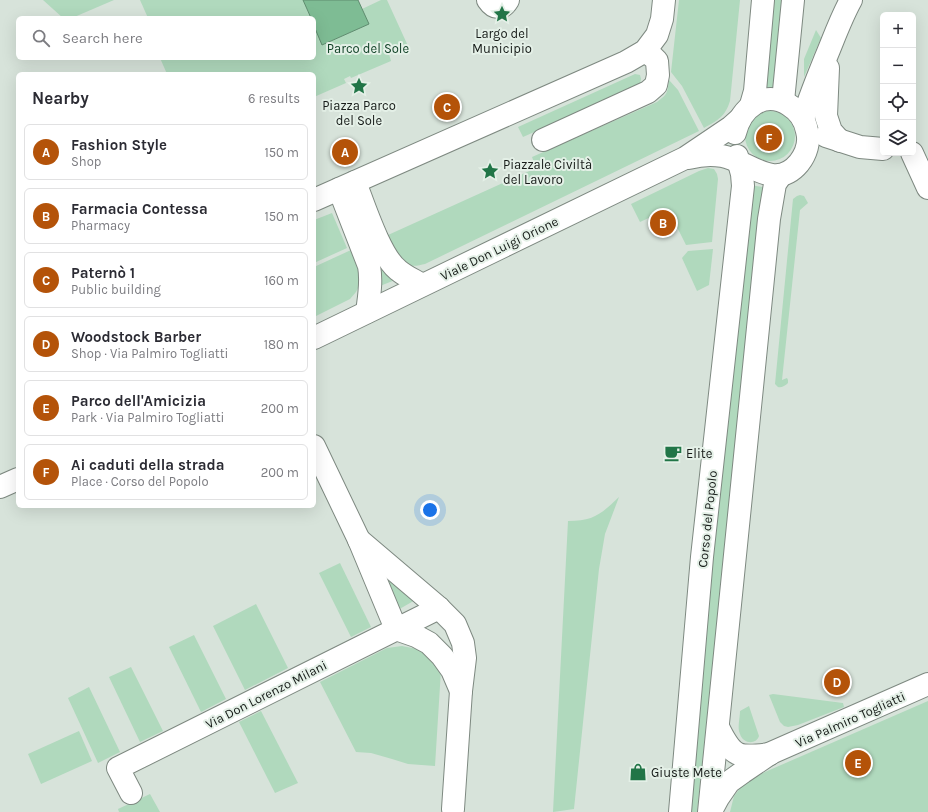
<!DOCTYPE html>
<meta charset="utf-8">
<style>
body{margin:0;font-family:Karla,sans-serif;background:#f2f2f3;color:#2b2b33}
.controls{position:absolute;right:12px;top:12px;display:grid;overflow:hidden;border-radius:6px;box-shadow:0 4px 16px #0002}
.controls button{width:36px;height:36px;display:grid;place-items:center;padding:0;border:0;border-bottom:1px solid #e1e1e2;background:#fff;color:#2b2b33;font:20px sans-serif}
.you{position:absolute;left:430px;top:510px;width:14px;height:14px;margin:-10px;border:3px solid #fff;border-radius:50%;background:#1a73e8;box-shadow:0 0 0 6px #1a73e833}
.badge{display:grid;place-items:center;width:26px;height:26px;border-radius:50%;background:#b45309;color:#fff;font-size:13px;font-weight:700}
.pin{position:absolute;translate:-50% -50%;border:2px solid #fff;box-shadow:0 1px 4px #0006}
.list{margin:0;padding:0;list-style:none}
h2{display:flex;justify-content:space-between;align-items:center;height:52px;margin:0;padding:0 16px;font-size:17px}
h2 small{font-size:13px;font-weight:400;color:#7c7c81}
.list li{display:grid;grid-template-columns:26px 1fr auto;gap:12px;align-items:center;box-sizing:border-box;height:56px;margin:0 8px 8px;padding:0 8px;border:1px solid #e1e1e2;border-radius:6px}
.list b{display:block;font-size:15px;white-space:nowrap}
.list p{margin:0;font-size:13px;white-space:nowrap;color:#7c7c81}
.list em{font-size:13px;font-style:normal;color:#7c7c81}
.icon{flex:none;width:22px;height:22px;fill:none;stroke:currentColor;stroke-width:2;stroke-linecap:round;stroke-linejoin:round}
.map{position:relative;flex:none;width:928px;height:812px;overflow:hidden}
.search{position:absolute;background:#fff;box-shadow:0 4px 16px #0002;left:16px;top:16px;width:300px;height:44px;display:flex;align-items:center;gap:10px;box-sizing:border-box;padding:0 14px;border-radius:6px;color:#7c7c81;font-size:15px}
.panel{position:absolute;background:#fff;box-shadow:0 4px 16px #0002;left:16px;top:72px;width:300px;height:436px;border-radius:6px}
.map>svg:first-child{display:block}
.green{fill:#b0d9bd}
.water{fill:#7ebc94;stroke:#5f8c6f}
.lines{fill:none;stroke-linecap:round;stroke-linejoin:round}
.minor-casing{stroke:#7e8981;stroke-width:24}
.minor{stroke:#fff;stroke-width:22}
.labels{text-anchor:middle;stroke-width:4;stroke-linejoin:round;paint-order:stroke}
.poi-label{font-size:13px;fill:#161b18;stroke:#e4f0e7;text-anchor:start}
.park-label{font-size:13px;fill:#124328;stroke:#e4f0e7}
.street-label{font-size:13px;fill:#161b18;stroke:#e4f0e7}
</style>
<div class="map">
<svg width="928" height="812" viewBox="0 0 928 812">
<rect width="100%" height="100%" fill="#d7e3da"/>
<g class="green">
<polygon points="43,0 114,0 72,18 63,18"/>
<polygon points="140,0 303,0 311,18 148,18"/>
<polygon points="381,0 387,0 408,46 389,54 391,61 351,78 350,76 344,79 346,83 314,97 314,74 167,74 160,58 314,58 314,26 323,45 368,24 362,9"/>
<path d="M679 0H740L730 101C725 117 718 120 704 128L682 86 671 72Z"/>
<polygon points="772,0 784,0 774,89 763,90"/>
<polygon points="816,30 821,38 804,77 804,59"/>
<polygon points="635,74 640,75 641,79 640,84 637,86 523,137 518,127"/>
<path d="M669 80 678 90 699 131 425 264C420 265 414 267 408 265 399 261 392 244 388 235L536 168 532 157 657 102C668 94 667 93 669 80Z"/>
<circle cx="770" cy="136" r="25"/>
<polygon points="708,168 714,169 717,174 718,179 712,242 686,245 668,209 640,222 631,204 699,171"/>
<polygon points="749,185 763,187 697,812 687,812"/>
<path d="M800 195 804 196 808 203 800 210 782 380 787 378 788 380V383C785 386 781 388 778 387L775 384 793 199 797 196Z"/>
<polygon points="332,213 347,248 314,263 314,220"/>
<polygon points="365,227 395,280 380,286"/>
<polygon points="713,249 709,285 697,291 682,258 688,251"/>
<polygon points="351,250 359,269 360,284 356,292 350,299 314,317 314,267"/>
<path d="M619 497 605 534 599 569 574 809 553 812 568 521C594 521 601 514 619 497Z"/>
<polygon points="340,563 371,627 351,637 319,573"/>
<polygon points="375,564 417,599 396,611"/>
<polygon points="256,604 288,668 245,690 213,626"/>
<polygon points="194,635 226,699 201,712 169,647"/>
<polygon points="402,646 417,649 427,653 441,670 435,766 408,764 392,759 371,753 356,752 320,682 387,648"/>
<polygon points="131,667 163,731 140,742 109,677"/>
<polygon points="89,687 120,752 98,763 68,698"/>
<polygon points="773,694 843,703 844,707 798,725 788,727 784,726 780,722 769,695"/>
<polygon points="928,701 928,812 730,812 734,796 744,783 765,772"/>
<path d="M749 706 759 736C756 745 743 744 740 734 737 728 740 718 740 711Z"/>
<polygon points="261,711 298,783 275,793 239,722"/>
<polygon points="79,731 92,761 41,784 28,754"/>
<polygon points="150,794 160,812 119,812 118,809"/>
</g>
<polygon class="water" points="303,0 358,0 369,24 322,45 314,26 314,18 311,18"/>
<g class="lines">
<g class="minor-casing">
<g id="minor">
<path d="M488 0C494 9 502 10 508 0"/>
<polyline points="828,68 826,116 831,131 840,141"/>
<polyline points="783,101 793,0"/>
<polyline points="751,105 755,91 763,0"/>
<path d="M803 119C809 98 818 77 826 57 834 38 841 18 851 0"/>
<polyline points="826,136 860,147 883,149"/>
<polyline points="543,140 648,92 656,85 658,75 657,61 653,57 645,51"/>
<polyline points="912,153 928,188"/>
<path d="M689 158C700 155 710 154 722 156 749 161 775 192 799 163 806 154 810 142 807 131 805 120 799 111 789 105 764 89 741 108 735 133"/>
<path d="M355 182C364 205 380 256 398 270 405 276 414 280 422 285"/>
<path d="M339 189 369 266C372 282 369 297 367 312"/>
<polyline points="314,200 626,62 645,51 657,35 662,19 664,0"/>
<polyline points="314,338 685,158 731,127 740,119"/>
<polyline points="314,446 359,540 396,629 416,636 429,643 442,656 452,670 461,691"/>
<polyline points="0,487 18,479"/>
<polyline points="359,540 439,608 455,624 463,643 465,658 461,691 453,809"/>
<path d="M718 727C733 758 738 758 770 754"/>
<polyline points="131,793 118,768 439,608"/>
<polyline points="711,811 718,798 729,782 743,772 771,753 928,684"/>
<polyline points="680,812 702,557 743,186 742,174 737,156"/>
<polyline points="709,812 769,219 775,184 781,175"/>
</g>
</g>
<use href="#minor" class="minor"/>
</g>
<defs>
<g id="sight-bare" transform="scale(1.38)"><path d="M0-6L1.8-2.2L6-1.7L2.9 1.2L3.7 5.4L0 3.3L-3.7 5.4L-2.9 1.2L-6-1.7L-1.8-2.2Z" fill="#217547" stroke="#e4f0e7" stroke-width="2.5" paint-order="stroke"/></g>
<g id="cafe-bare" transform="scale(1.38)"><path d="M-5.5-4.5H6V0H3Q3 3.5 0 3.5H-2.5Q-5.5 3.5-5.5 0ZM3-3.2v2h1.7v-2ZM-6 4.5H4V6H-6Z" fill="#217547" stroke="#e4f0e7" stroke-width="2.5" paint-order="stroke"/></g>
<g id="shop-bare" transform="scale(1.38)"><path d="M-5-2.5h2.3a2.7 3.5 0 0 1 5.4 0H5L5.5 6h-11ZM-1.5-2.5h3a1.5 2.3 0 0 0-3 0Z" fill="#217547" stroke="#e4f0e7" stroke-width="2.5" paint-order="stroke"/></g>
</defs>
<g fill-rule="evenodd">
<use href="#sight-bare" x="502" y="14"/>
<use href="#sight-bare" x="359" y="86"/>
<use href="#sight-bare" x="490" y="171"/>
<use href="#cafe-bare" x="673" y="453"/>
<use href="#shop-bare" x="638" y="772"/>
</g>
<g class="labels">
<g class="poi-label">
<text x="502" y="38" text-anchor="middle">Largo del<tspan x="502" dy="15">Municipio</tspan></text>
<text x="359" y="110" text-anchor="middle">Piazza Parco<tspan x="359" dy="15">del Sole</tspan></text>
<text x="503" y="169">Piazzale Civiltà<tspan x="503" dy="15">del Lavoro</tspan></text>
<text x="686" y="458">Elite</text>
<text x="651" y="777">Giuste Mete</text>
</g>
<g class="park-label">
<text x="368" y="53">Parco del Sole</text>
</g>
<g class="street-label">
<text transform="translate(499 248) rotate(-26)" y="5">Viale Don Luigi Orione</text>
<text transform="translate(707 519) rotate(-84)" y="5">Corso del Popolo</text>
<text transform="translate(266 694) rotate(-27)" y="5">Via Don Lorenzo Milani</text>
<text transform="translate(850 719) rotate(-24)" y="5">Via Palmiro Togliatti</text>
</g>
</g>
</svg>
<div class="controls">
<button>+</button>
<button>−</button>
<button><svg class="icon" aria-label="locate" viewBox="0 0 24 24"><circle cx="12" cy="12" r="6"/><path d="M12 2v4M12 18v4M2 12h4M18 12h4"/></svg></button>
<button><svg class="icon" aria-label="layers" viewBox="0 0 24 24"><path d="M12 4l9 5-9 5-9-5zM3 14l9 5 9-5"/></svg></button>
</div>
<div class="you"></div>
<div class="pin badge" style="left:345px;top:152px">A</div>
<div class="pin badge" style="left:663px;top:223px">B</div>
<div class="pin badge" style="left:447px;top:107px">C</div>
<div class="pin badge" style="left:837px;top:682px">D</div>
<div class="pin badge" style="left:858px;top:763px">E</div>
<div class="pin badge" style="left:769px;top:138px">F</div>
<div class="search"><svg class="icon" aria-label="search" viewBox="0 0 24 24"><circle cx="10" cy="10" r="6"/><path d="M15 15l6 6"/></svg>Search here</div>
<section class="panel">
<h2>Nearby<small>6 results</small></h2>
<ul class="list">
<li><span class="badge">A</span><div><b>Fashion Style</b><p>Shop</p></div><em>150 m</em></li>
<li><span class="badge">B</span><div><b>Farmacia Contessa</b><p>Pharmacy</p></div><em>150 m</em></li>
<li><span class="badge">C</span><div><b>Paternò 1</b><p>Public building</p></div><em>160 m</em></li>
<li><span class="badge">D</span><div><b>Woodstock Barber</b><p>Shop · Via Palmiro Togliatti</p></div><em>180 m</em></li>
<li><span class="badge">E</span><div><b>Parco dell'Amicizia</b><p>Park · Via Palmiro Togliatti</p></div><em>200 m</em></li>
<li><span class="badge">F</span><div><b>Ai caduti della strada</b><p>Place · Corso del Popolo</p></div><em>200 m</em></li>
</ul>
</section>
</div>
